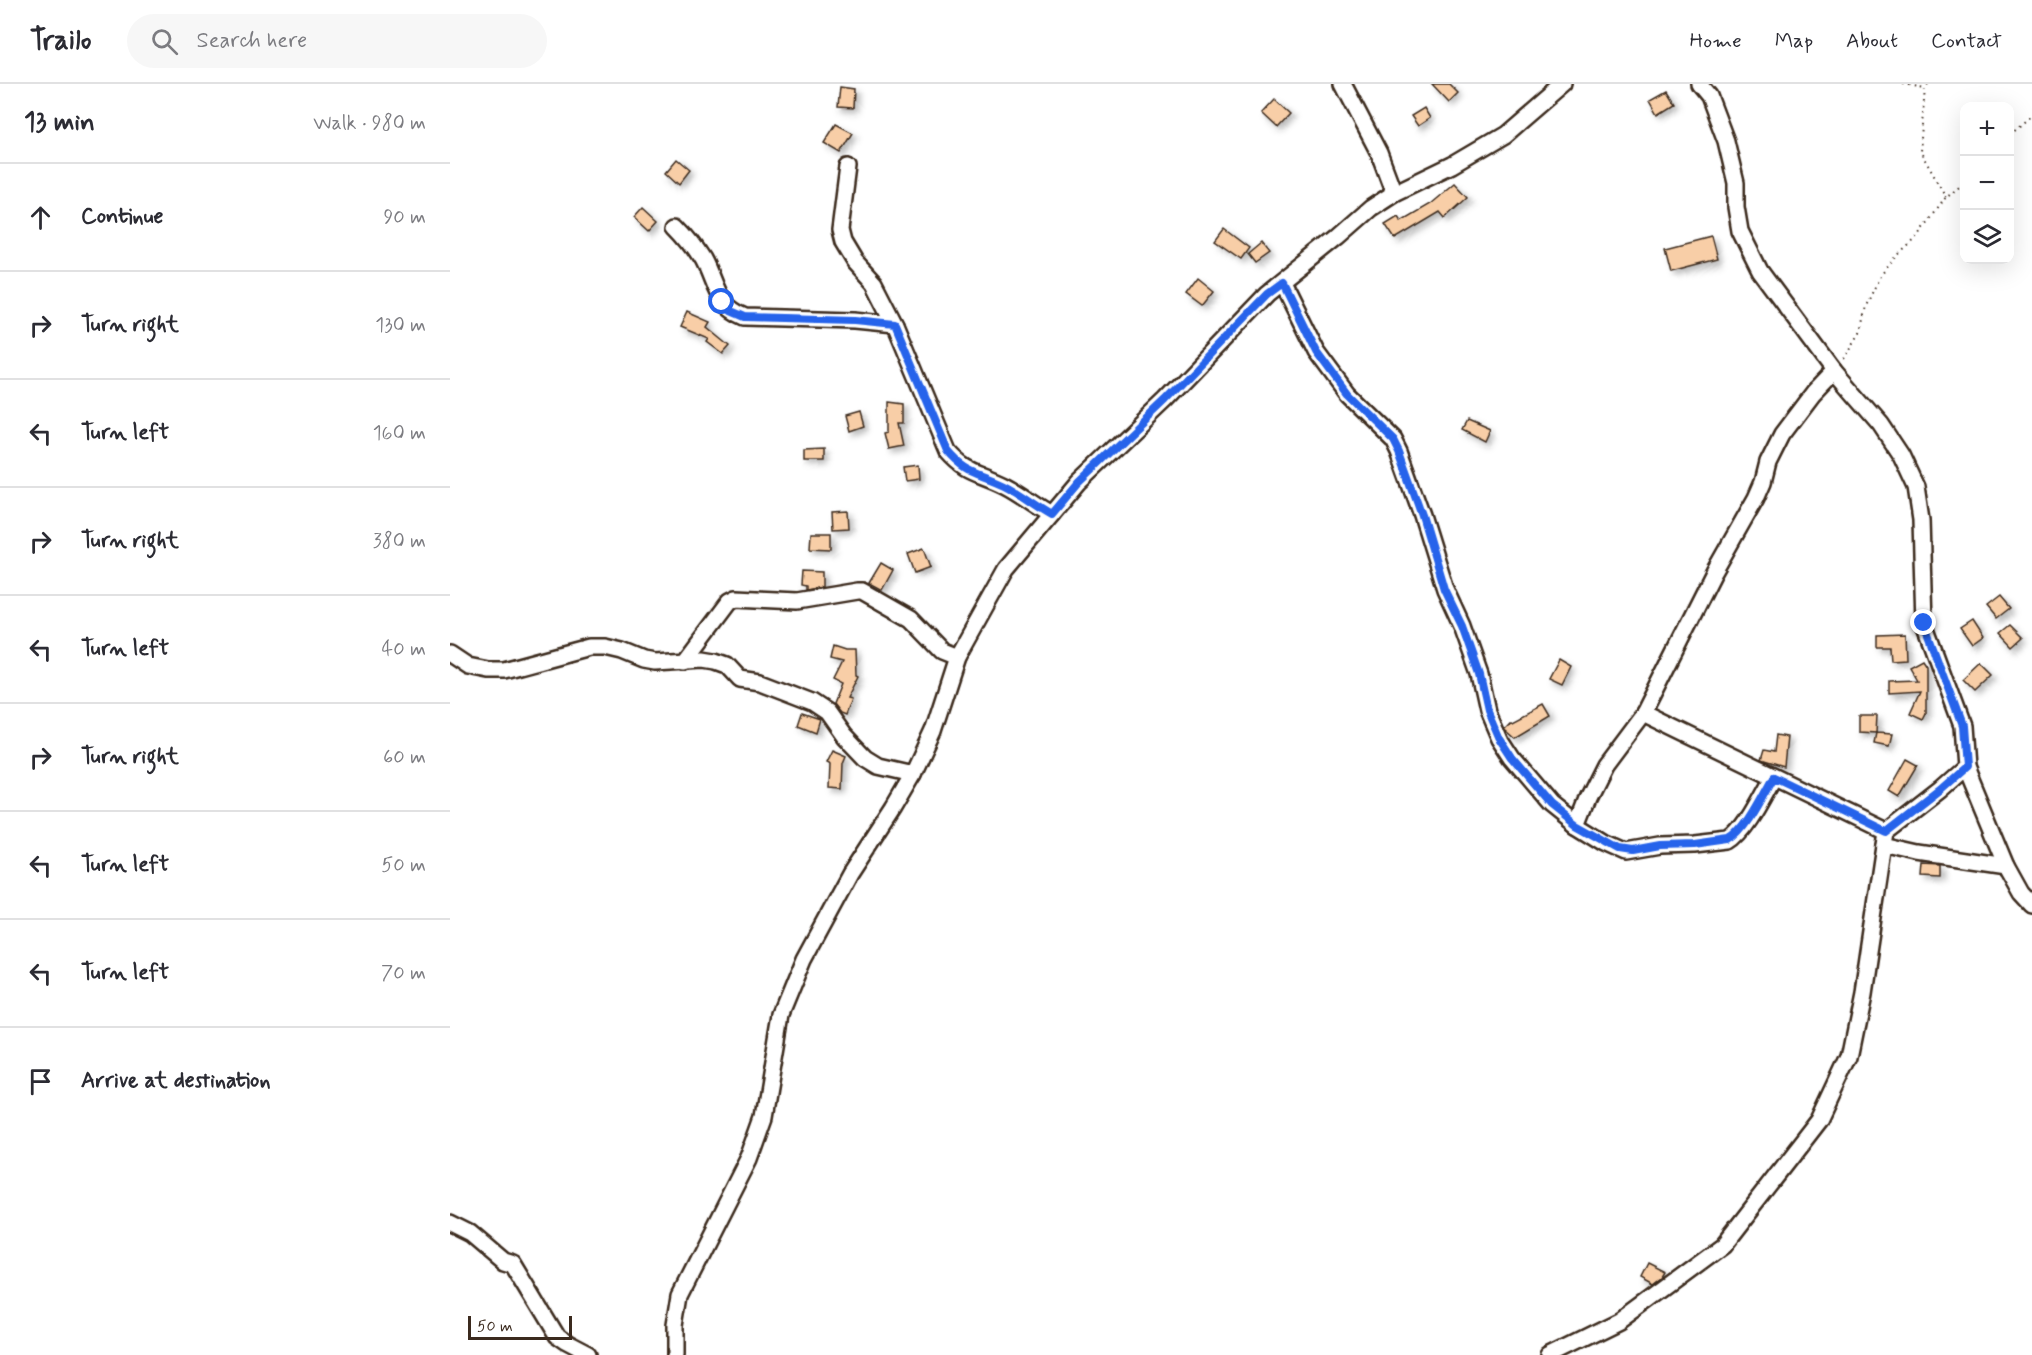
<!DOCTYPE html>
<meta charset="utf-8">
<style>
body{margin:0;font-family:Mynerve,sans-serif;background:#f7f7f7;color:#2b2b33}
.controls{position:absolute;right:18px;top:18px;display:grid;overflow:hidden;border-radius:12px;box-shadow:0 6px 24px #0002}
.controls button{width:54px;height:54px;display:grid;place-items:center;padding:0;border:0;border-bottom:2px solid #e1e1e2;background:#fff;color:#2b2b33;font:30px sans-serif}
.scale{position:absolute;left:18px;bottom:15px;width:104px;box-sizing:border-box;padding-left:6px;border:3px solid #3b2a1e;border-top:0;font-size:16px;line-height:21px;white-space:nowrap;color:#3b2a1e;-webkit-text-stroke:4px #fff;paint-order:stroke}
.stop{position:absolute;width:18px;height:18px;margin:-14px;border:4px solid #2563eb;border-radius:50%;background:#fff}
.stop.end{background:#2563eb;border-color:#fff;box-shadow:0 2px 6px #0008}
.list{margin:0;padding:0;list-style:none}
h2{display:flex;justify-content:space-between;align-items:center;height:78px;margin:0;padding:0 24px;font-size:26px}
h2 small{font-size:20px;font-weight:400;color:#7c7c81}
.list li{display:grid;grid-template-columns:39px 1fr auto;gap:18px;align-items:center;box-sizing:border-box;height:108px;padding:0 24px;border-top:2px solid #e1e1e2}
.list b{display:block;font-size:22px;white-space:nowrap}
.list em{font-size:20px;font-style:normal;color:#7c7c81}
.icon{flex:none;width:33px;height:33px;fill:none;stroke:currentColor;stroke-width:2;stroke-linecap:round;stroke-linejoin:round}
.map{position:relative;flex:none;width:1582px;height:1271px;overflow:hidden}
header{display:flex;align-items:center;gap:36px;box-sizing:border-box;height:84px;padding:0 30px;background:#fff;border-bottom:2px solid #e1e1e2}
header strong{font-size:28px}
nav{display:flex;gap:33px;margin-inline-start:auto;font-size:21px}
.search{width:420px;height:54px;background:#f7f7f7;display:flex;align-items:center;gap:15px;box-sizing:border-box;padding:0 21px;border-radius:33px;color:#7c7c81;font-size:22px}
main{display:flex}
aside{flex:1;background:#fff}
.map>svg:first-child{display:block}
.building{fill:#f8cea7;stroke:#3b2a1e;stroke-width:1.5;filter:url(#shadow)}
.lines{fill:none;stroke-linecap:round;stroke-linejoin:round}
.street-casing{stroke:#3b2a1e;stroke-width:20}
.path{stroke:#3b2a1e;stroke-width:2;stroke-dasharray:1.5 4.5;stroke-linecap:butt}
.street{stroke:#fff;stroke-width:15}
.route{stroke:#2563eb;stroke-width:8}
</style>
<header>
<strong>Trailo</strong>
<div class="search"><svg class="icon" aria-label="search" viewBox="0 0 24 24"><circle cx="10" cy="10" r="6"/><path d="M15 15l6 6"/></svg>Search here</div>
<nav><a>Home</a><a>Map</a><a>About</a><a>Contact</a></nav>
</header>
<main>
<aside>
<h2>13 min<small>Walk · 980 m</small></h2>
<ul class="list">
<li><svg class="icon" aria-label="ahead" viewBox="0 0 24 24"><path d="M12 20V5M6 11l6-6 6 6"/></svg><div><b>Continue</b></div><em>90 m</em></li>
<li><svg class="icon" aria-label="right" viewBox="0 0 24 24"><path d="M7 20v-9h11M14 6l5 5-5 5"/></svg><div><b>Turn right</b></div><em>130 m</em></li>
<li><svg class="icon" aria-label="left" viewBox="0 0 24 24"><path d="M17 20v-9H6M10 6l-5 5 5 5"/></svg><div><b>Turn left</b></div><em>160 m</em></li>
<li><svg class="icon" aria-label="right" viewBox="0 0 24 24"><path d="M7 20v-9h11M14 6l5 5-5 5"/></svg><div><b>Turn right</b></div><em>380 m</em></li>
<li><svg class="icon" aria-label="left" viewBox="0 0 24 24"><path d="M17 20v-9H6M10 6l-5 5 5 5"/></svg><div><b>Turn left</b></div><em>40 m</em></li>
<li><svg class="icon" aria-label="right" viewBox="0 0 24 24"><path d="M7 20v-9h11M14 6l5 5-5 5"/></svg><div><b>Turn right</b></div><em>60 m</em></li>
<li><svg class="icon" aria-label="left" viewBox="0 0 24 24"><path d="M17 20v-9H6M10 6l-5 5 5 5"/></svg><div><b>Turn left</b></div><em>50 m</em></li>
<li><svg class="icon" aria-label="left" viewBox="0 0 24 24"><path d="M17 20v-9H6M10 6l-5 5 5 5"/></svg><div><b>Turn left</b></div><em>70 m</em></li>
<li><svg class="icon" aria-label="arrive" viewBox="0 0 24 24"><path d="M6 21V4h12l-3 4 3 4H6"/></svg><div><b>Arrive at destination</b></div></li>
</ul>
</aside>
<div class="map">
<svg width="1582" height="1271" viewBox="0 0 1582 1271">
<defs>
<filter id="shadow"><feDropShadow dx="4" dy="4" stdDeviation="3" flood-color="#0004"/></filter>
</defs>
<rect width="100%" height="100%" fill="#fff"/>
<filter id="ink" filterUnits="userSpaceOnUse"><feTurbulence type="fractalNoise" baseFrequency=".0167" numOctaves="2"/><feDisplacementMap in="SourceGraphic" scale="12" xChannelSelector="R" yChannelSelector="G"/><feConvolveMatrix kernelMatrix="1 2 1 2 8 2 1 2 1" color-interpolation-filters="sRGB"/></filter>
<g filter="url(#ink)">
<g class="building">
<polygon points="982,0 999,0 1008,9 999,18"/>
<polygon points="390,3 404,5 403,24 388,23"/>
<polygon points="1216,6 1224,19 1208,29 1200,15"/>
<polygon points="824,15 839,29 826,43 811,29"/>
<polygon points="974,24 980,34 968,42 961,32"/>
<polygon points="386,40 403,49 391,69 374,59"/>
<polygon points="226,75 239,86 229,99 216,87"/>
<polygon points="1005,99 1018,113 995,134 990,128 945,155 935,140 948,132 951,137 980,120"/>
<polygon points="193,123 208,137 199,147 184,133"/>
<polygon points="774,145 799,164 791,175 765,157"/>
<polygon points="1261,152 1267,175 1221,187 1215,164"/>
<polygon points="811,159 819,169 805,179 798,170"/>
<polygon points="748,194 764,207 752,222 736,210"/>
<polygon points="237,228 260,238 257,243 280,262 273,270 257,258 259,255 230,243"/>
<polygon points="439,318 454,320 454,339 449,339 454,362 439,365 435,349 439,348"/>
<polygon points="409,328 413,342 399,347 395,332"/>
<polygon points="1017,337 1040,347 1035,358 1012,346"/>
<polygon points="374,365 374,377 354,377 354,366"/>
<polygon points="468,381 469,395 455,397 453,383"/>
<polygon points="398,427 399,444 383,445 382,428"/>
<polygon points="361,449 381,449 381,465 360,464"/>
<polygon points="474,464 481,483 465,489 458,470"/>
<polygon points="431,479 443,486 432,506 419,499"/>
<polygon points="352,487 372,488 372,503 356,506 356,502 351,501"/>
<polygon points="1549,513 1559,525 1546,535 1536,523"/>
<polygon points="1522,537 1533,554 1522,562 1510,545"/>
<polygon points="1560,541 1573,554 1563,563 1550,549"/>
<polygon points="1455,550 1456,575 1441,576 1440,563 1427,563 1427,551"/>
<polygon points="383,562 395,566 405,566 406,591 408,592 397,614 401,615 395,631 390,629 383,620 391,600 383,596 392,578 380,575"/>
<polygon points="1472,575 1476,581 1476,629 1473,635 1460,629 1470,607 1439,609 1439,597 1467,596 1459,582"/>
<polygon points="1109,576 1121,583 1112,601 1099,595"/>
<polygon points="1531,579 1543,591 1525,608 1513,596"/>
<polygon points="1093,620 1100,632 1065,653 1056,645 1054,642 1061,635 1063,636"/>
<polygon points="352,629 370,635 366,648 348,641"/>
<polygon points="1409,632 1427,632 1426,649 1442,650 1439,662 1424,659 1426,649 1409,648"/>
<polygon points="1326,651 1337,653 1334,683 1311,676 1314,666 1324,668"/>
<polygon points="382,666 396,672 393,679 392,705 379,704 380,680 376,678"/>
<polygon points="1457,675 1468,681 1449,713 1439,707"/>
<polygon points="1474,781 1490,782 1490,794 1473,793"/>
<polygon points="1197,1179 1215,1188 1212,1193 1203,1200 1190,1193"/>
</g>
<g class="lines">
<g class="street-casing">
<g id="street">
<polyline points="893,0 929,69 944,109"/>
<polyline points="1249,0 1259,12 1276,57 1286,99 1286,123 1290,147 1310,187 1384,287 1431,341 1451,371 1466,403 1471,436 1474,539 1512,642 1515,683 1556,782 1571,809 1582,821"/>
<path d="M398 83 390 146 393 158 405 178 424 199 445 240 498 367C518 390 528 387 554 400 570 408 586 421 602 430"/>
<path d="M227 142C237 152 245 162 253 175 267 201 264 220 295 233L405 236 445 240"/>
<polyline points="832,199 866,268 897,310 943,355 949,367 972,431 995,505 1012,542 1029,590 1037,626 1049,654 1062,674 1102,721 1127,741 1138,713 1154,681 1193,629 1436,747"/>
<polyline points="0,570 18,582 38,586 54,586 139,563 155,563 172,567 194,576 205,578 254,575 266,577 277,581 290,595 310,598 362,618 377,628 394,652 415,674 428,682 463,690"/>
<polyline points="235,577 280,517 286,514 347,517 407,507 412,507 461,535 492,567 507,573"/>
<polyline points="1193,629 1264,488 1306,414 1313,398 1318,378 1332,350 1363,309 1384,287"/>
<path d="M1127 741 1156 759 1176 768 1210 762 1245 761 1280 757C1297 747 1314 710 1324 693"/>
<polyline points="1434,761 1469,769 1556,782"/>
<polyline points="0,1139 20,1149 53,1177 63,1180 107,1253 117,1260 138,1271"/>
<polyline points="225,1271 225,1241 230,1210 299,1074 314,1032 331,931 354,875 400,790 443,724 463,690 483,647 507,573 556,485 629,398 715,316 817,210 888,153 921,124 944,109 1002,81 1053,51 1112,0"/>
<polyline points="1100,1271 1169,1237 1272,1161 1369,1036 1399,972 1412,908 1436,747 1490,705 1515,683"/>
</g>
</g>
<g class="path">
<polyline points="1453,0 1475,4"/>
<polyline points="1478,0 1475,4 1470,67 1496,113"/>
<polyline points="1560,50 1582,31"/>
<polyline points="1394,275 1410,249 1416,222 1430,192 1447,172 1467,154 1496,113 1514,98"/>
</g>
<use href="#street" class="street"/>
</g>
</g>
<g class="lines" filter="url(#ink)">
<path class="route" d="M272 218 281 227 295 233 405 236 445 240 498 367C518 391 528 387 554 400 570 408 586 421 602 430L629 398 715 316 817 210 832 199 866 268 897 310 943 355 949 367 972 431 994 505 1012 542 1029 590 1037 626 1049 654 1062 674 1102 721 1127 741 1170 765 1183 767 1210 762 1245 761 1280 756C1297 747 1314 710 1324 693L1436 747 1490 705 1515 683 1512 642 1474 539"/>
</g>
</svg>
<div class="controls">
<button>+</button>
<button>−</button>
<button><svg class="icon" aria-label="layers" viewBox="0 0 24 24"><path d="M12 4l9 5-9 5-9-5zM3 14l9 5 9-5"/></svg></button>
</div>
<div class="scale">50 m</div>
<div class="stop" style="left:272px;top:218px"></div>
<div class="stop end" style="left:1474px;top:539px"></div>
</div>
</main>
